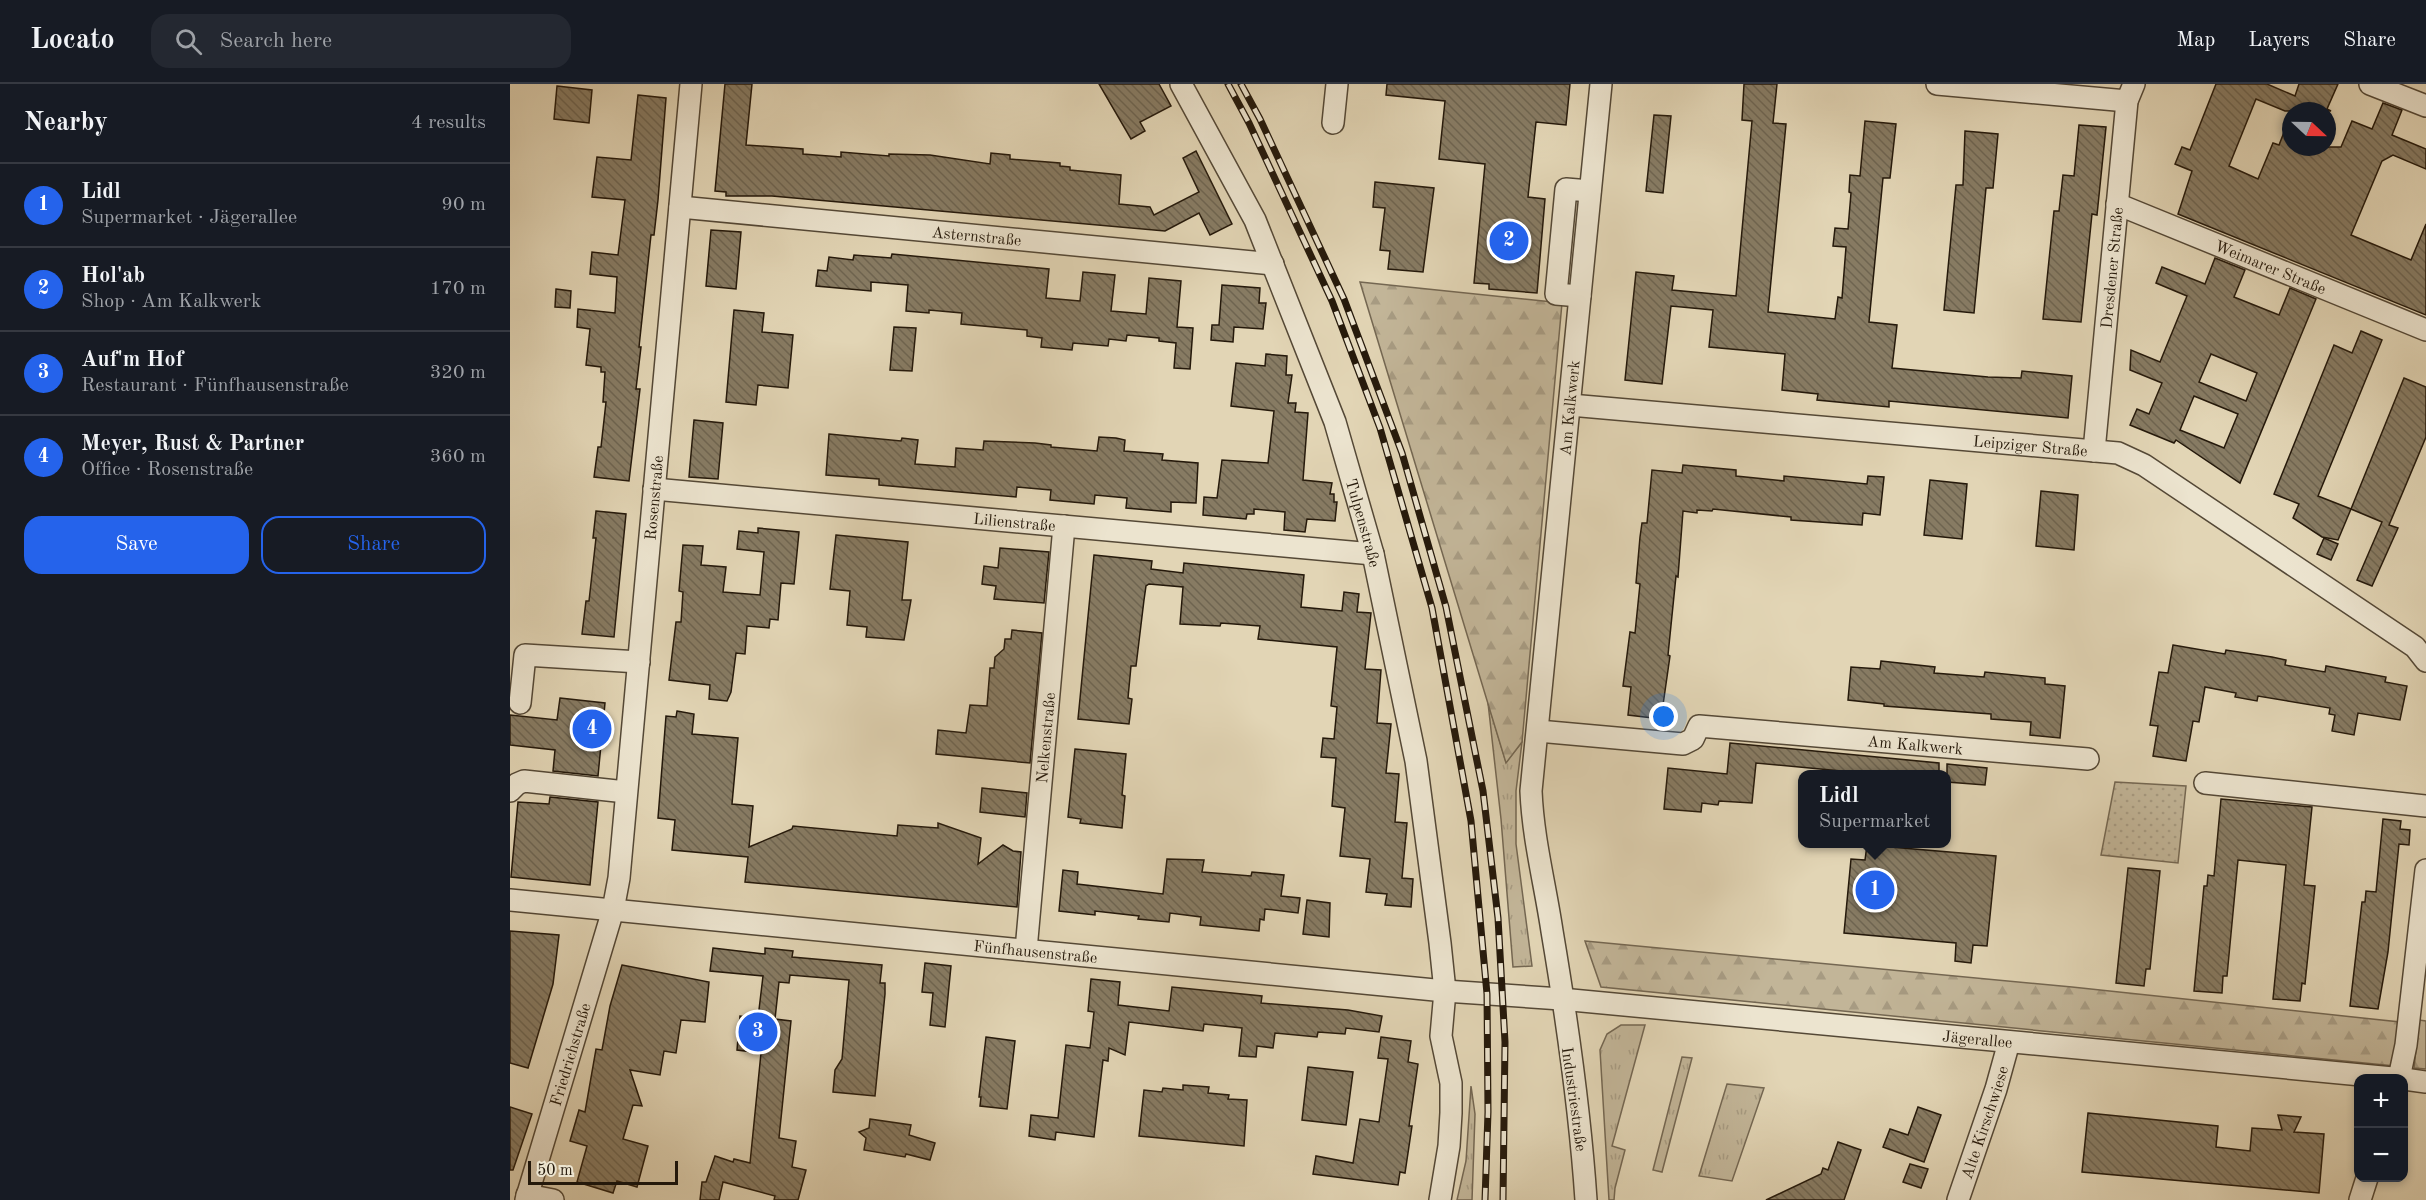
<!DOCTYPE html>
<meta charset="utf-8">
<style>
body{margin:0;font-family:"Old Standard TT",serif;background:#242831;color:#f1f3f6}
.controls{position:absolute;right:18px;bottom:18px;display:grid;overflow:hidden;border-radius:12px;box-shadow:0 3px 9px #0003}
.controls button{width:54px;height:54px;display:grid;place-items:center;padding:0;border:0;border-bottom:2px solid #363941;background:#171b24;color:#f1f3f6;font:30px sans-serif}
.compass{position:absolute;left:1772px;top:18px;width:54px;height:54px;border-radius:50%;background:#171b24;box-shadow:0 3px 9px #0003;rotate:112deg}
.scale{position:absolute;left:18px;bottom:15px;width:150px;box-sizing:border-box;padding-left:6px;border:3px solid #25190b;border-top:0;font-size:16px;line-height:21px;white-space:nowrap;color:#25190b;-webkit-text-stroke:4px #ece4cf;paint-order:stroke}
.you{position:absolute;left:1154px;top:633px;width:21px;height:21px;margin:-15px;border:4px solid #fff;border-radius:50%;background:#1a73e8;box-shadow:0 0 0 9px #1a73e833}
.badge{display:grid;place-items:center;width:39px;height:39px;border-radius:50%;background:#2563eb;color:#fff;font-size:20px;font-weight:700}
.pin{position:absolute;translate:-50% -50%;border:3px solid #fff;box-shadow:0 2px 6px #0006}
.popup{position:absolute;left:1288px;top:686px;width:153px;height:78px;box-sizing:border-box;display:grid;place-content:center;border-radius:12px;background:#171b24;filter:drop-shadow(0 2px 4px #0005);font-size:20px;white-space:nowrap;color:#9ea1a6}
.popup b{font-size:22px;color:#f1f3f6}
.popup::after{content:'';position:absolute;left:50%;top:100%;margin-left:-12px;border:12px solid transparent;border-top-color:#171b24}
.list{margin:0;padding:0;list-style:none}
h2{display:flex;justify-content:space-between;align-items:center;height:78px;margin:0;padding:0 24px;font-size:26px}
h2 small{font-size:20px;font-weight:400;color:#9ea1a6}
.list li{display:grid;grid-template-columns:39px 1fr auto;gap:18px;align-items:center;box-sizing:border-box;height:84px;padding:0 24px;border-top:2px solid #363941}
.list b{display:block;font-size:22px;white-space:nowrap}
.list p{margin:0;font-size:20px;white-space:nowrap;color:#9ea1a6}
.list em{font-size:20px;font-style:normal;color:#9ea1a6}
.actions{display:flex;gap:12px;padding:18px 24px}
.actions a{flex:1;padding:14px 0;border:2px solid #2563eb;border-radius:18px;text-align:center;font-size:21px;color:#2563eb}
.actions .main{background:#2563eb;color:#fff}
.icon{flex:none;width:33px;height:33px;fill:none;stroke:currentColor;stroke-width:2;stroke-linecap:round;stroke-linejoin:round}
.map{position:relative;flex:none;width:1916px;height:1116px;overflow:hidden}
header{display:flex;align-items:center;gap:36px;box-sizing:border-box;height:84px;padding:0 30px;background:#171b24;border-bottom:2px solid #363941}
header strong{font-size:28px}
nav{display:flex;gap:33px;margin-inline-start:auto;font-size:21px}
.search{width:420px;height:54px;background:#242831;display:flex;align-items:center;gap:15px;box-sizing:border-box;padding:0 21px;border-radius:18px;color:#9ea1a6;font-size:22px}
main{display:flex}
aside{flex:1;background:#171b24}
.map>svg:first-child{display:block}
.grass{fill:url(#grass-tufts);stroke:#746752;stroke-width:1.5}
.forest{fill:url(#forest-firs);stroke:#746752;stroke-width:1.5}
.park{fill:url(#park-dots);stroke:#746752;stroke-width:1.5}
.building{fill:url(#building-back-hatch);stroke:#25190b;stroke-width:1.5;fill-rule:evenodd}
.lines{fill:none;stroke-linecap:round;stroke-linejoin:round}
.minor-casing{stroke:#544836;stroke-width:24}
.minor{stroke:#ece4cf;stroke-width:21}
.rail-casing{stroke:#25190b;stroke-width:7}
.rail{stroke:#ece4cf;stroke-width:4.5;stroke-dasharray:14;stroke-linecap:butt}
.labels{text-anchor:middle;stroke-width:4.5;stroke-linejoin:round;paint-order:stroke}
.street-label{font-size:16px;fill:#25190b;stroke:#ece4cf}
</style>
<header>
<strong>Locato</strong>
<div class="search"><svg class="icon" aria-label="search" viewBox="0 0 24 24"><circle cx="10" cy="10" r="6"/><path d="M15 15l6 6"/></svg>Search here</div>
<nav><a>Map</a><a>Layers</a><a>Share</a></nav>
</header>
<main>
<aside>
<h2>Nearby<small>4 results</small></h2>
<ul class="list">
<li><span class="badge">1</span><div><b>Lidl</b><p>Supermarket · Jägerallee</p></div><em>90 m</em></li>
<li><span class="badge">2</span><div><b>Hol'ab</b><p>Shop · Am Kalkwerk</p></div><em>170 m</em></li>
<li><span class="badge">3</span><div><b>Auf'm Hof</b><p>Restaurant · Fünfhausenstraße</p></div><em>320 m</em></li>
<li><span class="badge">4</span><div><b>Meyer, Rust &amp; Partner</b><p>Office · Rosenstraße</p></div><em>360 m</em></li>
</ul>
<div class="actions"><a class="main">Save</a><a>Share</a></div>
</aside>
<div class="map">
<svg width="1916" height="1116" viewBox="0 0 1916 1116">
<defs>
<pattern id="grass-tufts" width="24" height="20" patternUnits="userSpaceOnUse" patternTransform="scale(1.5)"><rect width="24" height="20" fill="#c2b598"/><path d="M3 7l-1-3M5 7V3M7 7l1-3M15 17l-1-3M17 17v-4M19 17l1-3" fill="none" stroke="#a79b82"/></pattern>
<pattern id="forest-firs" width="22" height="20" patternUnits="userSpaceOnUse" patternTransform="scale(1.5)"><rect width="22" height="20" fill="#c2b598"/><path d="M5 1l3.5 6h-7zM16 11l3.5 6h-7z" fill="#a79b82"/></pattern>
<pattern id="park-dots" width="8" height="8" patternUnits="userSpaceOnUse" patternTransform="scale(1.5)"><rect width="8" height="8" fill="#c2b598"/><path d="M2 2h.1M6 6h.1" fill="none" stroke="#a79b82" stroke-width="1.8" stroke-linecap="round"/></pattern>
<pattern id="building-back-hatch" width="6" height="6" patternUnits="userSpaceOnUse" patternTransform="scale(1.5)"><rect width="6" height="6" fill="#877b63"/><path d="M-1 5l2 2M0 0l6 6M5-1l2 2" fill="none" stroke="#6e6450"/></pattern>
</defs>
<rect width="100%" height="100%" fill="#e2d5b5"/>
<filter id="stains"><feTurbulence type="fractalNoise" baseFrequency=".00333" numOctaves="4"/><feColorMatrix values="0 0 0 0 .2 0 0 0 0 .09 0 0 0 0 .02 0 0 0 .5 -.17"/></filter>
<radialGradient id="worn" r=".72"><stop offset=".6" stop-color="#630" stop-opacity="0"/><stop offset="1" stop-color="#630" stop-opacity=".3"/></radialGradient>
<g class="grass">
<polygon points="978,619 996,678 1012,658 1006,707 1006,760 1022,882 1003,883 991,735"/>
<polygon points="1111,941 1135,941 1102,1062 1115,1066 1105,1104 1104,1116 1099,1116 1090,966 1097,950"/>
<polygon points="1172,973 1182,974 1152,1088 1143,1086"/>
<polygon points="1217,1000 1254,1004 1222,1097 1189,1092"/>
<polygon points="961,1002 965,1030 962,1116 947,1116 956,1077"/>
</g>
<g class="forest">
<polygon points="850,198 1052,219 1012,658 996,679"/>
<polygon points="1075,857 1562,903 1890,938 1885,982 1091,903"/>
<polygon points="1909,936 1916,937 1916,985 1904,984"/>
</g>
<polygon class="park" points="1605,698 1676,702 1668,779 1591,771"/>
<g class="building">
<polygon points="215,0 242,0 236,61 293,65 293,70 331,73 331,68 379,72 379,70 420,71 480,80 481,69 500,71 500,75 550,79 550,82 560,83 560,86 611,91 609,120 640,123 644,131 689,108 673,74 686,67 722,140 700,151 689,129 655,147 262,112 216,112 216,108 205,107"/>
<polygon points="589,0 649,0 661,22 630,38 635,47 621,55"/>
<polygon points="877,0 1060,0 1056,41 1026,38 1018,113 1035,115 1027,209 979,205 979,200 964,199 975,80 929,75 935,17 876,11"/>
<polygon points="1234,0 1267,0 1263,39 1276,40 1258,228 1325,235 1328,213 1332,214 1336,163 1323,162 1325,144 1338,145 1341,109 1339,108 1340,91 1350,92 1355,37 1386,40 1380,94 1373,94 1359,238 1387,241 1382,284 1478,293 1511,294 1512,287 1562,292 1558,334 1379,317 1379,323 1307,316 1308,310 1272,306 1275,270 1199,263 1203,226 1161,222 1152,300 1115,296 1126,188 1164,192 1162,206 1226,212 1242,37 1232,36"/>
<polygon points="1706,0 1757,0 1785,12 1789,0 1828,0 1817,25 1821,27 1775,27 1746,15 1719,82 1748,95 1763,59 1769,61 1780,33 1781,63 1831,63 1842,37 1862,45 1873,19 1892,26 1882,51 1916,65 1916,85 1883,71 1872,77 1841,151 1901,176 1916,140 1916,231 1668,130 1682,87 1665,80 1672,63 1680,66"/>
<polygon points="47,2 82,6 79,39 44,35"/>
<polygon points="128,11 156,14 148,116 144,151 141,151 129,263 131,263 126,305 130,305 119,397 84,393 88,363 91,363 96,318 93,318 95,288 91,288 91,283 76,281 80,245 67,243 68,225 105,229 107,193 80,190 82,168 108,171 115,116 82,113 87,73 121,76"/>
<polygon points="1144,31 1161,32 1153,109 1136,107"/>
<polygon points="1569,41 1596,43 1587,131 1582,130 1571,238 1533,235 1544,127 1549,127 1553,91 1564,92"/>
<polygon points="1455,47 1488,50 1483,104 1476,104 1464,229 1434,226 1446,101 1453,101"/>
<polygon points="865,98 924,104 913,188 878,185 880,167 870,166 875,124 863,123"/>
<polygon points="201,146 231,148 226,205 196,202"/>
<polygon points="382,170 539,185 536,214 570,217 573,188 605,191 601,227 636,230 639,194 671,197 667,243 683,244 680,285 664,284 666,259 649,257 649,254 617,251 616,257 599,255 598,262 563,259 562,266 531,263 532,254 517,252 517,246 451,240 452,229 419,226 419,229 396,227 398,201 361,198 361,207 306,202 308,186 317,187 319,173 343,176 344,171 381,174"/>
<path d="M1705 174 1735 186 1724 213 1769 231 1780 204 1806 215 1730 399 1666 356 1664 359 1620 341 1627 325 1639 330 1652 299 1620 286 1621 266 1650 278 1677 212 1646 199 1652 183 1695 200ZM1701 270 1747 289 1736 317 1689 298ZM1684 312 1728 330 1714 364 1670 346Z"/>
<polygon points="712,201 750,204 749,219 756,219 753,245 724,243 723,258 701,256 702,241 709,241"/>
<polygon points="46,205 61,207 60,224 45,223"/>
<polygon points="224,226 254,229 252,248 283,251 278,304 248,301 246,321 216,318"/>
<polygon points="384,243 406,244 402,287 380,286"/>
<polygon points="1851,247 1872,256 1808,412 1841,425 1828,456 1812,453 1783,434 1789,420 1764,410 1824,261 1842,269"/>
<polygon points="756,270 777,272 776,291 782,291 778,319 786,319 785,328 798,329 793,396 822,399 820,410 824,410 824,418 827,418 825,437 797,435 795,448 774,446 775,428 744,425 744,430 737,430 736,435 693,431 694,413 707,414 712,376 758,379 764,327 721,322 726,279 755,282"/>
<polygon points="1894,294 1916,303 1916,353 1879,441 1888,444 1862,502 1847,496 1872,438 1841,425"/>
<polygon points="184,336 213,339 208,395 179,393"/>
<polygon points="319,350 391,357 392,354 408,356 405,380 445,383 446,364 473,366 474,357 525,359 541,361 541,363 587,367 589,353 606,354 615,356 614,367 653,370 652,376 688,379 686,419 661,418 661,428 616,424 617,414 585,411 584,420 540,416 541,406 507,403 506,413 369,401 369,395 316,391"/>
<polygon points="1173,381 1226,386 1226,392 1274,397 1274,392 1357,400 1358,392 1374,393 1370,431 1353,429 1352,441 1281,436 1281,433 1203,425 1202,427 1187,426 1187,429 1173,427 1168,493 1166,492 1158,571 1160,572 1151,635 1118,631 1121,603 1113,602 1120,548 1125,549 1130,500 1126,499 1130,453 1132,439 1137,439 1142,386 1172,389"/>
<polygon points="1420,396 1457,400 1452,455 1414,451"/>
<polygon points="1531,407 1568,411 1564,466 1526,462"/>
<polygon points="86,427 116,430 104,553 72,550 76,517 79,517 86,454 83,454"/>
<polygon points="248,444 289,448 284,500 271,499 268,536 260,535 259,544 237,542 235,570 226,569 221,608 217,617 199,615 200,601 159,596 166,538 171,538 173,508 169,507 173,461 193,462 191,481 216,483 213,508 250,511 254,468 227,465 229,447 248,449"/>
<polygon points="326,451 398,458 392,516 401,516 394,556 356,553 357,543 337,541 340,507 320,505"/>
<polygon points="1814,454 1828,460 1821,476 1807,470"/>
<polygon points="490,464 539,468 534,519 484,515 486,502 472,500 474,482 488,484"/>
<polygon points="584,471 642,477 641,485 673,489 674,479 794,491 791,523 832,527 834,508 849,510 847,528 861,529 855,585 871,586 867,639 881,640 876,689 889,690 885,738 897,739 892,794 903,795 901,823 875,821 877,810 856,808 860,775 830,772 835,724 822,722 826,674 811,673 813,654 824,655 827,623 821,622 827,563 748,555 750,542 711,539 710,542 670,540 673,503 639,500 636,502 634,516 626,582 621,582 618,614 622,615 619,640 568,635"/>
<polygon points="502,546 532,549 520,679 426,670 428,646 456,649 460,621 477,622 480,584 484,584 485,573 494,565 495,555 501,555"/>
<polygon points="1663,561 1715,570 1716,566 1762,573 1776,576 1775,581 1815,588 1816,582 1876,593 1875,598 1897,602 1890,636 1848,629 1844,651 1822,647 1825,631 1819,630 1820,624 1748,612 1747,617 1725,613 1726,609 1695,603 1689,638 1683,637 1676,677 1643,672 1648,642 1640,641 1649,588 1658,589"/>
<polygon points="1371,577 1425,583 1424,589 1474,593 1475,588 1535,594 1535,600 1555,602 1550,654 1520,651 1521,638 1481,635 1481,630 1374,622 1374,620 1338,616 1341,583 1370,585"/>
<polygon points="50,614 95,619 88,692 43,687 45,666 0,661 0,631 47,636"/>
<polygon points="167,627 184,630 182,650 228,654 222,720 243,722 239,763 282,745 283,742 387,752 388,741 428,744 428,739 471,754 468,780 493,761 503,767 511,768 507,823 235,798 238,773 162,766 165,736 148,734 156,632 166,633"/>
<polygon points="1220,659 1429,679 1429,690 1363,690 1246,679 1242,719 1209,717 1208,721 1192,719 1191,728 1154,725 1158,684 1217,690"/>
<polygon points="565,665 616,670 612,711 615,712 612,744 570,739 571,735 558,733"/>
<polygon points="1437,680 1477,684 1475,701 1437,698"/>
<polygon points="472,704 517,709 515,733 470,728"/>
<polygon points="40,713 88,718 80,801 1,793 8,718 39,720"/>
<polygon points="1711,715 1802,723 1794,801 1805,802 1795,900 1792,899 1790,917 1763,915 1776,781 1747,778 1728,776 1717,892 1713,892 1712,909 1684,907 1694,802 1697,802 1698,791 1704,792"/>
<polygon points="1873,735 1891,737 1890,745 1900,746 1899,761 1889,760 1878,868 1868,925 1840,922 1852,818 1855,818 1856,807 1866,808"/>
<polygon points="1357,761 1486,772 1477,862 1463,861 1461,879 1445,877 1446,859 1334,849 1341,775 1355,776"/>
<polygon points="657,775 694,776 692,788 741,792 742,788 774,791 771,812 790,814 788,829 755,825 754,836 750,835 749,847 690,841 691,833 660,829 659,838 628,835 629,832 585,827 585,831 549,827 553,786 568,788 567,800 653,810"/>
<polygon points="1618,784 1650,787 1640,885 1636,885 1634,902 1606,899"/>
<polygon points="797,816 820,819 819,853 793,850"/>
<polygon points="0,847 49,851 43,900 18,984 0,979"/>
<polygon points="203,864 255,870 255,864 283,867 282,873 372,881 370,899 375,899 375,910 365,1012 323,1008 325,986 332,975 339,896 280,891 279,899 269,898 265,935 281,937 269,1054 286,1057 282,1083 296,1086 288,1116 264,1116 265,1112 213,1098 209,1116 190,1116 192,1098 196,1098 205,1072 223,1078 224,1075 240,1079 251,969 227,966 230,932 248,934 253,892 200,887"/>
<polygon points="415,879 441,882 435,943 420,941 423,909 412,908"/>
<polygon points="112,881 199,898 195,938 171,936 166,969 154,967 150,991 120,986 132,1022 123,1021 113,1055 138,1062 127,1103 107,1097 103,1109 67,1098 77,1062 60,1057 69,1026 75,1028 86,965 92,966 100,922"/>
<polygon points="581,895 610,898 608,921 659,927 662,903 752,912 751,919 838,926 872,932 869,948 836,944 835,950 808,948 807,953 765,949 763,964 747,962 746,973 729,972 732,944 694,940 693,947 619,938 615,971 599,964 598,977 593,976 584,1053 546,1048 545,1056 519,1052 521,1031 548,1034 556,961 580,964 584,928 578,927"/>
<polygon points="476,953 505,957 497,1025 470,1022 471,1013 469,1013"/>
<polygon points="871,953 901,957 898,978 908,980 899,1042 902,1042 895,1089 890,1088 888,1101 803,1090 806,1072 843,1079 850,1035 869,1038 878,975 868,974"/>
<polygon points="798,983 843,988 836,1041 792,1036"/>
<polygon points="673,1001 699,1003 698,1009 719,1011 718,1015 737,1016 734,1062 629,1052 634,1006 652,1008 653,1004 673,1006"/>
<polygon points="0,1023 22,1030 3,1086 0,1086"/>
<polygon points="1408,1023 1431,1031 1414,1078 1373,1063 1380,1045 1398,1051"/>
<polygon points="1578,1029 1708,1042 1706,1063 1740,1067 1742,1044 1772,1046 1768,1031 1791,1033 1784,1048 1814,1050 1809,1109 1572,1088"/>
<polygon points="360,1035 401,1041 399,1051 425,1059 420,1076 396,1070 395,1073 354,1066 356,1054 349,1048 359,1044"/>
<polygon points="1328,1058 1351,1066 1334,1116 1256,1116 1311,1090 1313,1084 1318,1086"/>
<polygon points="1400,1080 1418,1085 1411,1104 1393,1098"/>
</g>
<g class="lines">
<g class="minor-casing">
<g id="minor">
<path id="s1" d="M671 0 745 136 825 338 863 470 906 677 930 859 935 907 931 952 941 999V1029L939 1062 930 1116"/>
<polyline points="1427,0 1617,17"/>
<polyline points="1860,0 1916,22"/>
<polyline points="823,39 827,0"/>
<path id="s2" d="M1607 120 1916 246"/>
<path id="s3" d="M170 123 763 180"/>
<polyline points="1070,212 1046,210 1056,105 1080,107"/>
<path id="s4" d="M1060 321 1608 369 1634 381 1905 563 1916 577"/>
<path id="s5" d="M1584 367 1617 17 1624 0"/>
<path id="s6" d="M144 405 863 470"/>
<polyline points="10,619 15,571 129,578"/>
<path id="s7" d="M1028 647 1173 660 1183 655 1189 642 1578 675"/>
<polyline points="1695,699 1916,722"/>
<polyline points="0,707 7,700 14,697 116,708"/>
<path id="s8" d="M0 816 935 907 1051 915 1883 994"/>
<path id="s9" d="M516 866 554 442"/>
<polyline points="1889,994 1896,961 1916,786"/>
<polyline points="1894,995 1916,998"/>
<polyline points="17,1111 43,1116"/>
<path id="s10" d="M16 1116 103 826 109 794 181 0"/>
<path id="s11" d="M1076 1116C1070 1026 1057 936 1042 847 1035 800 1023 755 1021 707L1091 0"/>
<path id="s12" d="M1448 1116 1486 1005 1499 958"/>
<polyline points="1850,1116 1857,1094"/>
</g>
</g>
<use href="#minor" class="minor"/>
<g class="rail-casing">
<g id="rail">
<polyline points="718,0 739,39 822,217 870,344 922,524 961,737 977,910 978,1028 975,1116"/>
<polyline points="731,0 750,35 834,215 892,369 936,523 973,707 988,834 995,958 993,1116"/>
</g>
</g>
<use href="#rail" class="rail"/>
</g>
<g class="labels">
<g class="street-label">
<text dy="6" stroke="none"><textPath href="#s3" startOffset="298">Asternstraße</textPath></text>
<text dy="6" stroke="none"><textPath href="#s5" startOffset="184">Dresdener Straße</textPath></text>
<text dy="6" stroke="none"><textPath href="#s2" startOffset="166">Weimarer Straße</textPath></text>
<text dy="6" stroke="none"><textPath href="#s11" startOffset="798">Am Kalkwerk</textPath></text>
<text dy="6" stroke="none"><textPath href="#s4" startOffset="462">Leipziger Straße</textPath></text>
<text dy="6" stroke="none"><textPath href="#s10" startOffset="717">Rosenstraße</textPath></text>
<text dy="6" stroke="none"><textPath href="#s6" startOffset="362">Lilienstraße</textPath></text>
<text dy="6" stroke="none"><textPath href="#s1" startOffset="477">Tulpenstraße</textPath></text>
<text dy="6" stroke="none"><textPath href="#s9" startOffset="213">Nelkenstraße</textPath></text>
<text dy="6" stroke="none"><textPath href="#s7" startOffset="388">Am Kalkwerk</textPath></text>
<text dy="6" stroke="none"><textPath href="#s8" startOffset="528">Fünfhausenstraße</textPath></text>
<text dy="6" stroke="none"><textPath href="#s8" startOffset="1474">Jägerallee</textPath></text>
<text dy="6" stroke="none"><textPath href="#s10" startOffset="152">Friedrichstraße</textPath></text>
<text transform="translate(1065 1015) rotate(82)" y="6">Industriestraße</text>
<text dy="6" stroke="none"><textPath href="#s12" startOffset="82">Alte Kirschwiese</textPath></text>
</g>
</g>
<rect width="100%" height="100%" filter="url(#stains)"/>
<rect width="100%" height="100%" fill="url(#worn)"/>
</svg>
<div class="controls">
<button>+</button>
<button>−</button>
</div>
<svg class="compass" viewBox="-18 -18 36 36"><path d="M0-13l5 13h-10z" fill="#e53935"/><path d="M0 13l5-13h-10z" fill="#9ea1a6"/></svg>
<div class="scale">50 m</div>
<div class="you"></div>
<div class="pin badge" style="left:1365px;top:806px">1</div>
<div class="popup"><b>Lidl</b>Supermarket</div>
<div class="pin badge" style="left:999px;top:157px">2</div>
<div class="pin badge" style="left:248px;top:948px">3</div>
<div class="pin badge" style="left:82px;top:645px">4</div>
</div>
</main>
